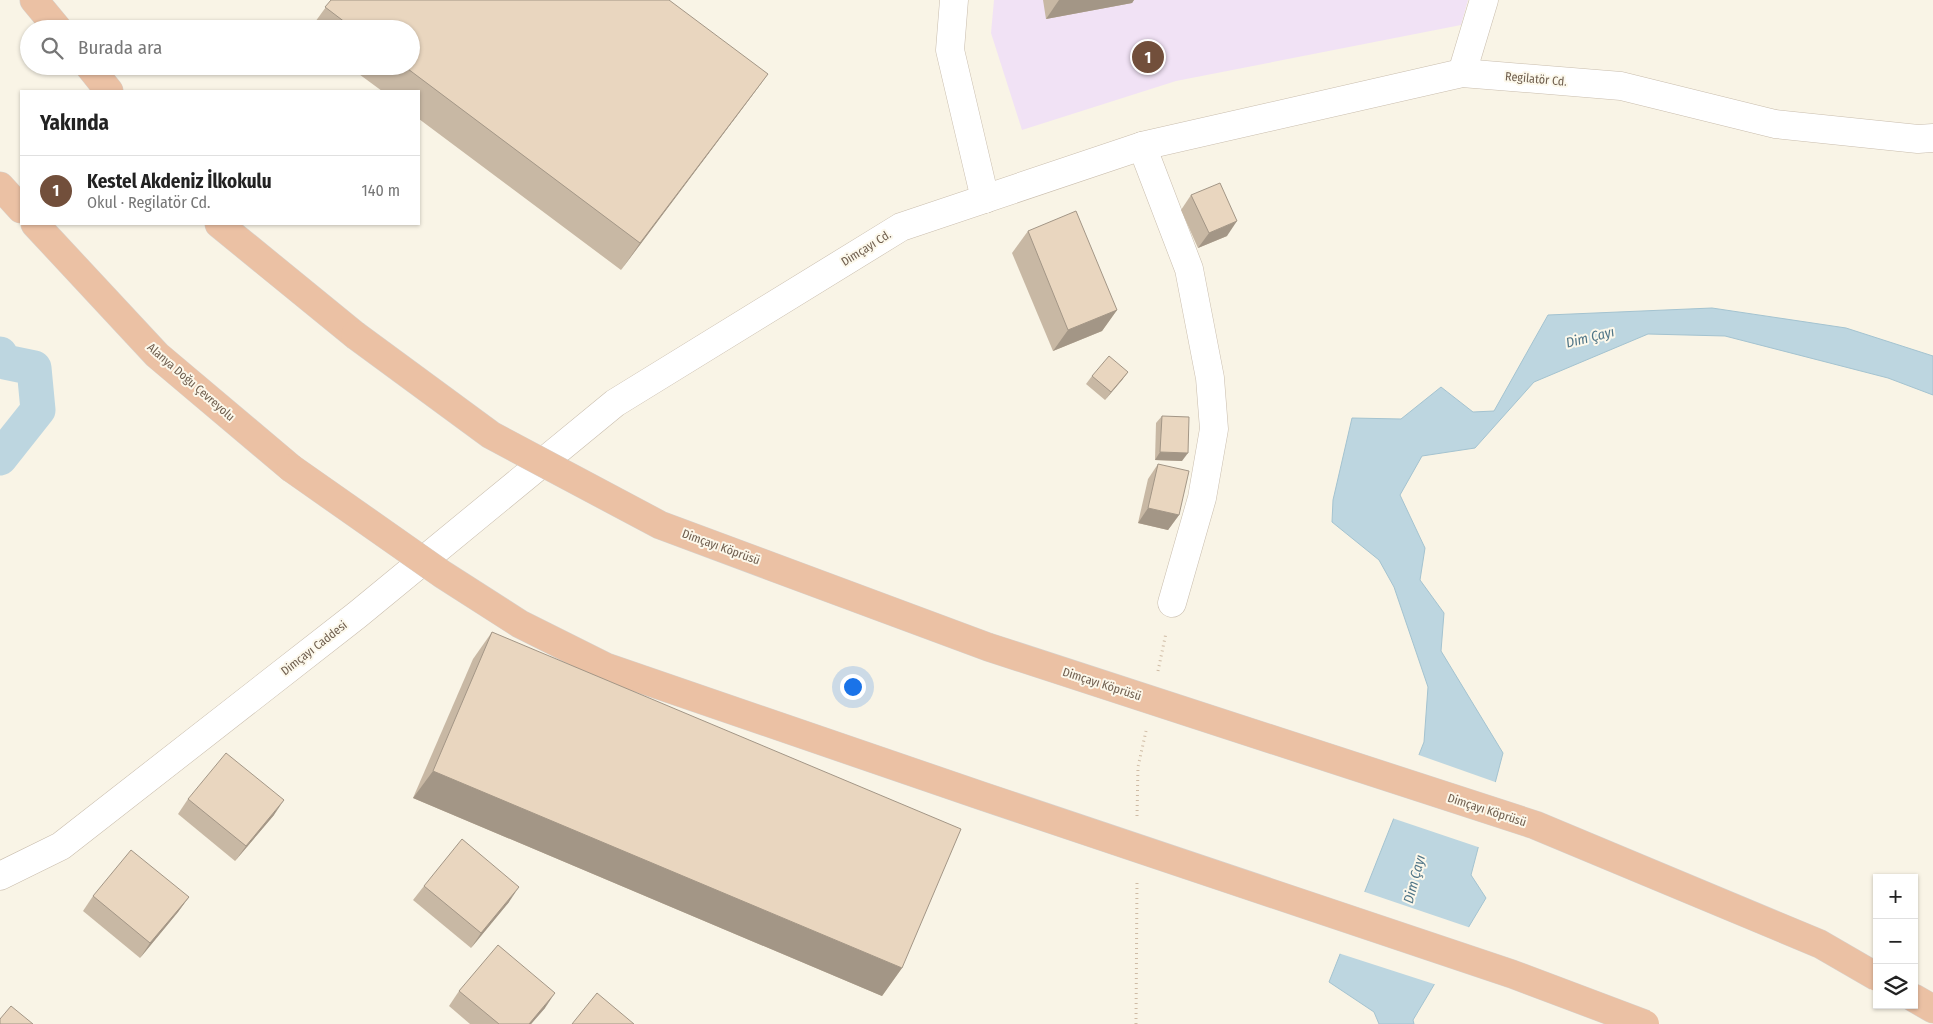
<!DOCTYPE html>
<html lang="tr">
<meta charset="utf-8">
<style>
body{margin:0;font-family:"Fira Sans Condensed",sans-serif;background:#f6f6f6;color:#222}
.controls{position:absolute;right:15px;bottom:15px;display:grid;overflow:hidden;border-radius:0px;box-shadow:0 1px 4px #0004}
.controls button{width:45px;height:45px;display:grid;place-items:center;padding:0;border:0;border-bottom:1px solid #e0e0e0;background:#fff;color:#222;font:25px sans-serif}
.you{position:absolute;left:852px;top:686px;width:18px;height:18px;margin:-12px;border:4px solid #fff;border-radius:50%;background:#1a73e8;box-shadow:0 0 0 8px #1a73e833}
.badge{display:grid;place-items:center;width:32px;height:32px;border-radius:50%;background:#724f3b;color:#fff;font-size:16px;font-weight:700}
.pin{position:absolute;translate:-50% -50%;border:2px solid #fff;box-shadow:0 1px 5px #0006}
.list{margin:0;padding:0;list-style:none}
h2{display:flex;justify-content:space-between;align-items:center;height:65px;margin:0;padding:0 20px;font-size:21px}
h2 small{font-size:16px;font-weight:400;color:#767676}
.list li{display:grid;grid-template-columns:32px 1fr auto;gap:15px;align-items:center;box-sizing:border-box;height:70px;padding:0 20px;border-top:1px solid #e0e0e0}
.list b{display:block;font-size:19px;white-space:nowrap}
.list p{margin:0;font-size:16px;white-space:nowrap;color:#767676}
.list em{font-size:16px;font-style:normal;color:#767676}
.icon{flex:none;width:28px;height:28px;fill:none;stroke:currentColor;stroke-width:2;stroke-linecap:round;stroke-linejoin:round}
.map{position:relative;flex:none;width:1933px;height:1024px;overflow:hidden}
.search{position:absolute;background:#fff;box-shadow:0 1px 4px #0004;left:20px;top:20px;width:400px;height:55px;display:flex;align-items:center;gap:12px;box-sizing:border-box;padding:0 18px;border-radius:28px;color:#767676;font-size:19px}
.panel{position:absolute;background:#fff;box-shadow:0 1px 4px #0004;left:20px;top:90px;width:400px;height:135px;border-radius:0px}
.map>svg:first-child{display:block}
.education{fill:#f1e2f5}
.water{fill:#bdd6e0;stroke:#a4c3d0}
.pier{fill:#f9f4e6}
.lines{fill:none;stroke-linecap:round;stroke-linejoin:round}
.canal{stroke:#bdd6e0;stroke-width:35}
.minor-casing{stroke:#c9bdad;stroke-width:29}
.highway-casing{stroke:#d7d2cd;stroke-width:29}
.path{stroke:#cfbba4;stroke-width:3;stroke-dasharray:1 4;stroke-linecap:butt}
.minor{stroke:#fff;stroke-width:28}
.highway{stroke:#ebc1a4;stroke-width:28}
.highway-bridge-casing{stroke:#d7d2cd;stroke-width:29;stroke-linecap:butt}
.highway-bridge{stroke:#ebc1a4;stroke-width:28}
.wall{fill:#c8b8a4}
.shaded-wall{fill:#a39686}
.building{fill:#e9d6bf;stroke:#a39686}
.labels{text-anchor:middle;stroke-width:4;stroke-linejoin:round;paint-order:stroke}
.street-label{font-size:12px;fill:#6f5e4e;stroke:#fcf8eb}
.water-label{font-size:14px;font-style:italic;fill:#4e7486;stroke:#fcf8eb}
</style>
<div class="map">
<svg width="1933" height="1024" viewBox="0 0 1933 1024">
<rect width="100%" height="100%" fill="#f9f4e6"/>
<polygon class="education" points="994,0 1468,0 1461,25 1176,81 1022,130 991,33"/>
<polygon class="water" points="1712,308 1846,328 1933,356 1933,395 1888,378 1725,336 1648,334 1534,382 1475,448 1422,456 1400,495 1425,548 1420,580 1444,613 1441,651 1503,753 1471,875 1486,898 1413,1020 1414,1024 1379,1024 1374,1012 1329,982 1424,742 1428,687 1394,587 1379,560 1332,522 1333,500 1352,418 1401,419 1441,387 1473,412 1494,411 1548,315"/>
<g class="pier">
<polygon points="1416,754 1498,783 1481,848 1392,818"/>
<polygon points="1362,891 1471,928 1437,985 1338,953"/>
</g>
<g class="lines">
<polyline class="canal" points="0,354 5,362 34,368 38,410 0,458"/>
<g class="minor-casing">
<g id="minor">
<polyline points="954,0 950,50 985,199"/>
<polyline points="1462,73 1484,0"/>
<polyline points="1142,146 1189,269 1210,378 1214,429 1202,498 1172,603"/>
<polyline points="0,876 61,846 357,615 615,403 901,227 1142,146 1462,73 1621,86 1775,124 1918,139 1933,138"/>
</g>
</g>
<g class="highway-casing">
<g id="highway">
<polyline points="34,0 58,29"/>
<polyline points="89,66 109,91"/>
<polyline points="0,186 21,209"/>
<polyline points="35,224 157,355 291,468"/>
<polyline points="219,224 355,335"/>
<polyline points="1914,998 1933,1009"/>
</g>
</g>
<g class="path">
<polyline points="1158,671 1166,633"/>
<polyline points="1137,816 1138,767 1146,731"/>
<polyline points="1136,1024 1137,880"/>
</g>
<use href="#minor" class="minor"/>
<use href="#highway" class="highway"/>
<g class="highway-bridge-casing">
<g id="highway-bridge">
<polyline points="355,335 491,435 660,525 988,647 1535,825 1820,944 1877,977"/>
<polyline points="291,468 442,574 520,624 606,667 982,796 1512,974 1645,1024"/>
</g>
</g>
<use href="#highway-bridge" class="highway-bridge"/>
</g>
<g class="wall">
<polygon points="331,0 768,74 748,101 621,270 419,119 419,91 382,91 348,66 411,66 411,29 310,29"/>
<polygon points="1043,0 1134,0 1132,3 1046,19"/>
<polygon points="1191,195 1227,236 1198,248 1181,210"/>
<polygon points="1028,231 1117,310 1102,331 1053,351 1012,253"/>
<polygon points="1128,372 1122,380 1105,400 1086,384 1092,376"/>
<polygon points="1162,416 1182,461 1155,460 1156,423"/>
<polygon points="1158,464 1179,515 1168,530 1138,523 1148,479"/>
<polygon points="492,632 902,968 882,996 413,798 473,659"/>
<polygon points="188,799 274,815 235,861 178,814"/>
<polygon points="424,886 509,902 471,948 413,900"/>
<polygon points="93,896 189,897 178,912 140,958 83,911"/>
<polygon points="459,991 545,1008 531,1024 470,1024 449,1006"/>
</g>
<g class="shaded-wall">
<polygon points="1059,0 1134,0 1132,3 1046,19"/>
<polygon points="768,74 748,101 621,270 640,243"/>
<polygon points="1237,221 1227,236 1198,248 1209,233"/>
<polygon points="1117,310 1102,331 1053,351 1068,330"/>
<polygon points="1128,372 1122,380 1105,400 1111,392"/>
<polygon points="1160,452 1188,453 1182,461 1155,460"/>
<polygon points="1148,508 1179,515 1168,530 1138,523"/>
<polygon points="433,771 902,968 882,996 413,798"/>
<polygon points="284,800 274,815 235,861 246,846"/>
<polygon points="519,887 509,902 471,948 481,933"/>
<polygon points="189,897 178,912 140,958 150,943"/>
<polygon points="555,993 545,1008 531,1024 529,1024"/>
</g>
<g class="building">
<polygon points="331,0 669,0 768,74 640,243 404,66 411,66 411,29 354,29 325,7"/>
<polygon points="1220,183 1237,221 1209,233 1191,195"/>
<polygon points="1076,211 1117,310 1068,330 1028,231"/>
<polygon points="1109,356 1128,372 1111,392 1092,376"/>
<polygon points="1162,416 1189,417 1188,453 1160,452"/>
<polygon points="1158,464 1189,471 1179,515 1148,508"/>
<polygon points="492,632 961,829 902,968 433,771"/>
<polygon points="226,753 284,800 246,846 188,799"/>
<polygon points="462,839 519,887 481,933 424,886"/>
<polygon points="131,850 189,897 150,943 93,896"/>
<polygon points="498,945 555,993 529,1024 499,1024 459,991"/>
<polygon points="597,993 634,1024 572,1024"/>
<polygon points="11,1006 33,1024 0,1024 0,1019"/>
</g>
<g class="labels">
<g class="street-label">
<text transform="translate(1536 79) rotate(5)" y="4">Regilatör Cd.</text>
<text transform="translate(866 248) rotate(-32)" y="4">Dimçayı Cd.</text>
<text transform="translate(191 382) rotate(41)" y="4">Alanya Doğu Çevreyolu</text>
<text transform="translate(721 547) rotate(20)" y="4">Dimçayı Köprüsü</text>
<text transform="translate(314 648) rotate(-38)" y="4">Dimçayı Caddesi</text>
<text transform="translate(1102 684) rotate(18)" y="4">Dimçayı Köprüsü</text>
<text transform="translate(1487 810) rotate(18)" y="4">Dimçayı Köprüsü</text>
</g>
<g class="water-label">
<text transform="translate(1590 337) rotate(-14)" y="5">Dim Çayı</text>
<text transform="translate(1414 879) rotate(-75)" y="5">Dim Çayı</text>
</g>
</g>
</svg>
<div class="controls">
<button>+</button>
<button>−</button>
<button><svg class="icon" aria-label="layers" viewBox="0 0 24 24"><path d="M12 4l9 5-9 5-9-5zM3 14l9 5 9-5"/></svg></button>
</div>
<div class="you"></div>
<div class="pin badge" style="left:1148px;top:57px">1</div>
<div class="search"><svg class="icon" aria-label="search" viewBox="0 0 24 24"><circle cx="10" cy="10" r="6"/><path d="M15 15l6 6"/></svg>Burada ara</div>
<section class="panel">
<h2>Yakında<small></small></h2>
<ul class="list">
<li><span class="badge">1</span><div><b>Kestel Akdeniz İlkokulu</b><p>Okul · Regilatör Cd.</p></div><em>140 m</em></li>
</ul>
</section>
</div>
